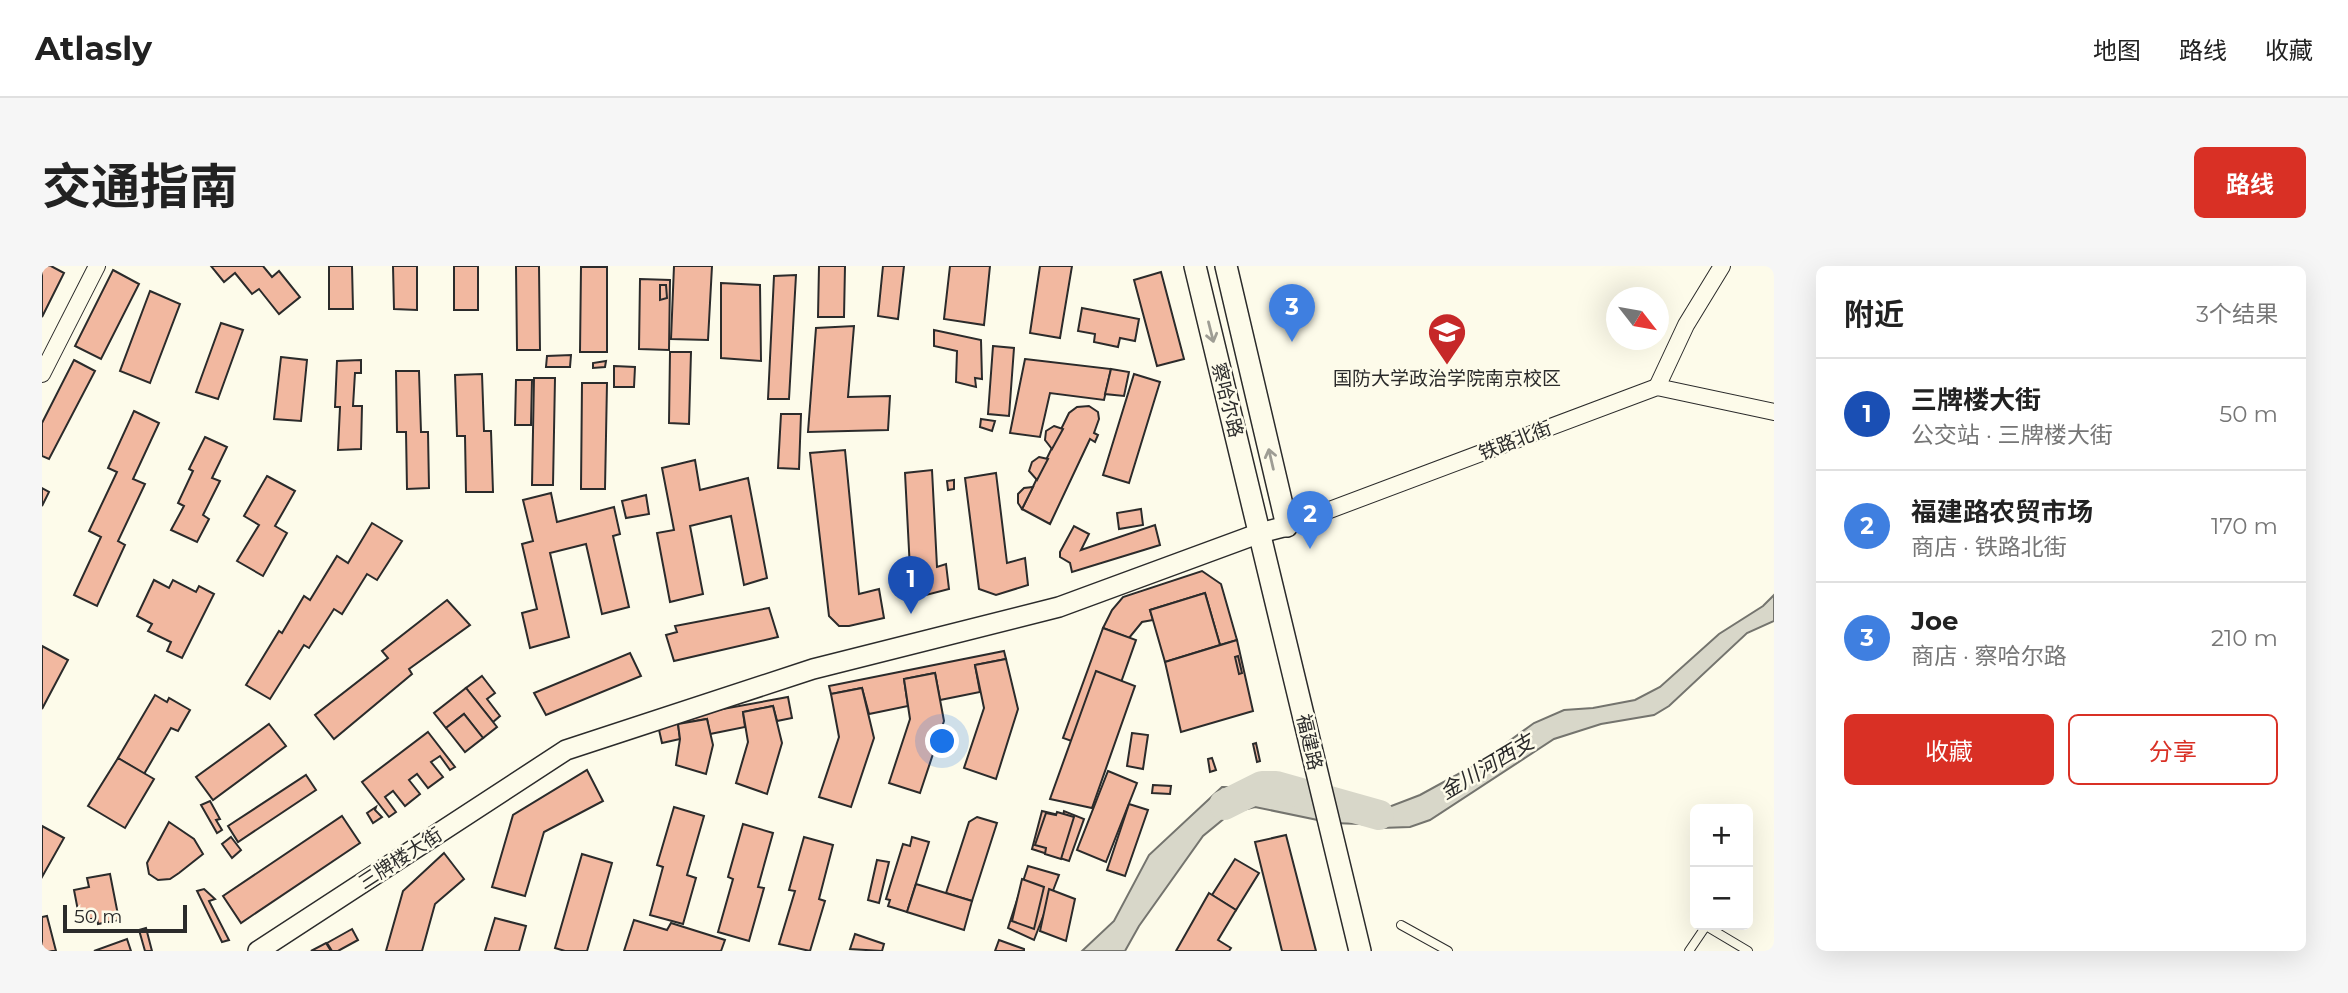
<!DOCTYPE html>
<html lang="zh">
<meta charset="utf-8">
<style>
body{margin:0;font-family:Montserrat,"Noto Sans SC",sans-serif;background:#f6f6f6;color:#222}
.controls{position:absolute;right:21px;bottom:21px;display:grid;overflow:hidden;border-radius:10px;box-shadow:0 7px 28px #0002}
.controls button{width:63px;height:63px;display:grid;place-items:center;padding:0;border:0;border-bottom:2px solid #e0e0e0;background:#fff;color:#222;font:35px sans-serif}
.compass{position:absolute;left:1564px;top:21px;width:63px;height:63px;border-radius:50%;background:#fff;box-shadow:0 7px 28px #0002;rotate:121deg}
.scale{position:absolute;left:21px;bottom:18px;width:124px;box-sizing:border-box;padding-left:7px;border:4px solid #2b2b2b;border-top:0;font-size:19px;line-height:24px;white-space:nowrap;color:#2b2b2b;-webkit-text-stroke:5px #fdfbea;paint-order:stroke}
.you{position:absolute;left:901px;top:476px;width:24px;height:24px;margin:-18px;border:5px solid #fff;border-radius:50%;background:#1a73e8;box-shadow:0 0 0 10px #1a73e833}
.badge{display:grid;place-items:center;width:46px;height:46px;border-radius:50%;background:#d93025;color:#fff;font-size:23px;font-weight:700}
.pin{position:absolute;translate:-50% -58px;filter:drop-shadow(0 2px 4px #0008)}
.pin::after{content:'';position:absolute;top:37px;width:24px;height:21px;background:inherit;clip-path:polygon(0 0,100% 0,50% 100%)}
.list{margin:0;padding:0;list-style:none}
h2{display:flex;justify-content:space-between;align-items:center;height:91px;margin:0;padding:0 28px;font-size:30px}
h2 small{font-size:23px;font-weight:400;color:#767676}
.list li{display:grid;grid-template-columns:46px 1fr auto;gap:21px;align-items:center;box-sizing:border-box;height:112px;padding:0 28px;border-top:2px solid #e0e0e0}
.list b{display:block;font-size:26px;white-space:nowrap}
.list p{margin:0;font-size:23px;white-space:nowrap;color:#767676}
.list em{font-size:23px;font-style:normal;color:#767676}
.actions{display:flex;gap:14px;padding:21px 28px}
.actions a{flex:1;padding:16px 0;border:2px solid #d93025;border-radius:10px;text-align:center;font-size:24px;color:#d93025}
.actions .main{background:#d93025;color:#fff}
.map{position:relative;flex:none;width:1732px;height:685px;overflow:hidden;border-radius:10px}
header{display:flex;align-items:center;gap:42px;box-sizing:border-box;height:98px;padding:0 35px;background:#fff;border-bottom:2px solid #e0e0e0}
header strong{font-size:33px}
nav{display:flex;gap:38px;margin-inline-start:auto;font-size:24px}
.intro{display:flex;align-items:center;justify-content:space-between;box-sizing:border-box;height:168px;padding:0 42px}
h1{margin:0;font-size:49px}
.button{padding:18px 32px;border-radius:10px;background:#d93025;color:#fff;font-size:24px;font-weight:700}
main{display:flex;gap:42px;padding:0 42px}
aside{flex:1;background:#fff;border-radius:10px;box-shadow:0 7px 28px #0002}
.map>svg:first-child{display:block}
.water{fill:#d8d7c9;stroke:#74746e;stroke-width:2}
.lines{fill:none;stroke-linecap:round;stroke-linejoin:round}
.river{stroke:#d8d7c9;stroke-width:30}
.building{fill:#f2b8a0;stroke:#2b2b2b;stroke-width:2}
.service-casing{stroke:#2b2b2b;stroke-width:10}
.minor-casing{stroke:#2b2b2b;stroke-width:18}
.tertiary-casing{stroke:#2b2b2b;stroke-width:22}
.secondary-casing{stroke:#2b2b2b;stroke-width:24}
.service{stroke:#fdfbea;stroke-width:8}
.minor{stroke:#fdfbea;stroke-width:16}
.tertiary{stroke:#fdfbea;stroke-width:19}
.secondary{stroke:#fdfbea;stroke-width:21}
.oneway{stroke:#9e9d94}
.labels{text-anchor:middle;stroke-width:5;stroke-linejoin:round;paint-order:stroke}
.poi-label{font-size:19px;fill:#2b2b2b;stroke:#fdfbea}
.street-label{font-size:19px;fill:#2b2b2b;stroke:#fdfbea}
.water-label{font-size:21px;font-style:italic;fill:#2b2b2b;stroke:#fdfbea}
</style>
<header>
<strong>Atlasly</strong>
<nav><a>地图</a><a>路线</a><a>收藏</a></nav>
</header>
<div class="intro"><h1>交通指南</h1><a class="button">路线</a></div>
<main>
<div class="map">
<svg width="1732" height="685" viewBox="0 0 1732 685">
<rect width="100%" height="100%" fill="#fdfbea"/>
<polygon class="water" points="1732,329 1732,355 1705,367 1627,440 1612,449 1559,458 1512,473 1388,554 1368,561 1339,562 1319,558 1290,557 1213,541 1189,547 1161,570 1097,660 1083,685 1040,685 1072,655 1107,589 1180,521 1238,522 1285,538 1320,539 1339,544 1378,529 1440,495 1492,457 1522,444 1551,442 1593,434 1618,421 1677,368 1721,340"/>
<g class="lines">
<polyline class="river" points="1182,539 1220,520 1234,520 1337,549"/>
</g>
<g class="building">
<polygon points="0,0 9,0 22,7 0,51"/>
<polygon points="169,0 221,0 230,11 237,5 258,31 237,48 217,23 210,28 193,7 182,16"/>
<polygon points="287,0 310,0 311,43 287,43"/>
<polygon points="351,0 375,0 375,44 352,43"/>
<rect x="412" y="0" width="24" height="44"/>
<polygon points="474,0 497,0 498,84 475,84"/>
<polygon points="632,0 670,0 666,74 629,73"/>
<polygon points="777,0 803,0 802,51 776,51"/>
<polygon points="841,0 862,0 856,53 836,50"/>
<polygon points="908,0 948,0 942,59 902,53"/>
<polygon points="998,0 1030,0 1018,72 988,67"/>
<polygon points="539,1 565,1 565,86 538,86"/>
<polygon points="71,4 97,18 59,93 33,80"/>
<polygon points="1119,6 1142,93 1115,100 1092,14"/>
<polygon points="754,9 747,133 726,133 732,10"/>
<polygon points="598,13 628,14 627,84 597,83"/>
<polygon points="679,17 718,19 719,95 679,92"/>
<polygon points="618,19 624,19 625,32 618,34"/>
<polygon points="108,25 138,38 108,117 78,105"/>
<polygon points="1040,42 1097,53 1093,75 1078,72 1076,81 1052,76 1053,68 1036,65"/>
<polygon points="179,57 201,64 176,133 154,126"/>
<polygon points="812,60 806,131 848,130 846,164 766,166 774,62"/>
<polygon points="892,64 939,74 940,113 933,112 934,121 914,116 915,85 892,80"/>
<polygon points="951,80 972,82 967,150 946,148"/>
<polygon points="628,86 649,86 647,158 627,157"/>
<polygon points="529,89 528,101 504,101 505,90"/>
<polygon points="239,91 265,94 259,155 232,153"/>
<polygon points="983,93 1069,103 1062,134 1008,127 998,171 968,167"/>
<polygon points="32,94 53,105 7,193 0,190 0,157"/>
<polygon points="319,94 319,107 313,107 311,140 320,140 319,183 296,184 298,141 293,141 295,95"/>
<polygon points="564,95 563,101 551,102 551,97"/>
<polygon points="572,100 593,101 592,121 572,121"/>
<polygon points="1069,103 1087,106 1082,130 1063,128"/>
<polygon points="354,105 377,105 379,166 386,166 387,222 365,223 364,166 355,166"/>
<polygon points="440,108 442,165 449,165 451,226 424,226 423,170 415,170 413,109"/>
<polygon points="1092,108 1118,116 1087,217 1061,209"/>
<polygon points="492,112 513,112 511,219 490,219"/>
<polygon points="474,114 490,114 489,159 473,159"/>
<polygon points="540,117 565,117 563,223 539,223"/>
<polygon points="1047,140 1056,146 1057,153 1052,167 1056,169 1053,176 1048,173 1008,258 980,243 1027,147 1035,141"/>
<polygon points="92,145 117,157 91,213 103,218 76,275 83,279 55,340 32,329 59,271 47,265 75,206 66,202"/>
<polygon points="739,148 759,148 757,203 736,202"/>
<polygon points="939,153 953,155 950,165 938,161"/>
<polygon points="1012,160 1021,163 1010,183 1003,174 1004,165"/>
<polygon points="163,171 185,181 170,212 178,215 161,249 167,253 155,276 129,264 142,240 136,237 151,205 147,203"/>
<polygon points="803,184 817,328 837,323 842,352 807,360 797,360 787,350 768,187"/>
<polygon points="997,191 1006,193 995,214 987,205 990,196"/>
<polygon points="653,194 658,224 706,212 725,312 702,319 689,250 648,260 661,328 628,336 615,267 632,264 620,202"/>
<polygon points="890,204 895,301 904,298 907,323 884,329 869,323 863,207"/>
<polygon points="954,207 965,297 983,292 986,319 954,329 937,323 923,212"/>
<polygon points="225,210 253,225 233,260 245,267 221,310 195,295 217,259 202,250"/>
<polygon points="912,214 912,223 906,224 905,215"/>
<polygon points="991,221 980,243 976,237 976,228 982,222"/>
<polygon points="0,222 7,226 0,240"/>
<polygon points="509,227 515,256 572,241 578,268 571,270 587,341 560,348 544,278 508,287 527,371 488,382 480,347 495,343 480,278 491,275 481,234"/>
<polygon points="604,229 607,248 584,252 580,235"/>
<polygon points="1099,243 1101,259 1077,263 1075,247"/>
<polygon points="330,257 360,275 335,314 325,308 300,348 292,343 267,382 262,379 228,433 204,419 237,365 240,367 262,330 268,334 295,290 306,297"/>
<polygon points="1113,259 1118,279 1030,306 1028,297 1018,291 1018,286 1032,260 1047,268 1039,284"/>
<polygon points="1160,305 1179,318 1195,374 1178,379 1163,327 1108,344 1111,354 1100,356 1087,372 1061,362 1070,344 1081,331"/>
<polygon points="112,314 127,322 131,314 154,326 157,320 172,328 140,392 125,385 129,376 106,365 110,358 95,350"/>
<polygon points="1163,327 1178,379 1123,396 1108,344"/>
<polygon points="405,334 428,359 367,403 370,408 292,473 273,449 346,392 340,385"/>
<polygon points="727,342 736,371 632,395 624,369 635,366 633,360"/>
<polygon points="1061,362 1094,374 1055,484 1021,472"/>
<polygon points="1195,374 1211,445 1139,466 1123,396"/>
<polygon points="0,380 26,394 0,443"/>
<polygon points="962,385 964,393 933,399 938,426 898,434 893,407 862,413 866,440 827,448 820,422 789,428 787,420"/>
<polygon points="588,387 599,410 504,449 492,427"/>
<polygon points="1196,390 1200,407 1197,408 1193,391"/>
<polygon points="964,393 976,443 954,513 922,502 942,442 933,399"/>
<polygon points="1054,405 1093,420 1050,542 1008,533"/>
<polygon points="893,407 902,455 878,527 847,517 868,453 862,413"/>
<polygon points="440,410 453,427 445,433 458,450 451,456 424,422"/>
<polygon points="424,422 455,461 441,472 422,448 404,462 392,447"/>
<polygon points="820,422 832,472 809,541 777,531 797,471 789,428"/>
<polygon points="113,429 125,436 127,432 148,444 136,465 129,462 102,508 76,492"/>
<polygon points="746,431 750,452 735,455 731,440 701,446 703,461 668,468 665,453 636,458 638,473 620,477 615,455"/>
<polygon points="731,440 740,477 725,528 694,517 706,476 701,446"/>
<polygon points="422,448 441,472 423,486 404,462"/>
<polygon points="665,453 671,479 664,508 634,499 638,473 636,458"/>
<polygon points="227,458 244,480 171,534 154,511"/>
<polygon points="386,466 413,501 408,504 398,490 389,496 401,511 386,522 375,508 367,514 378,528 363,540 351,525 343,531 354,546 347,551 320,516"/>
<polygon points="1090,467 1106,469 1101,503 1085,500"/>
<polygon points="1214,477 1218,495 1215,496 1211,478"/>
<polygon points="76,492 112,513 83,562 46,540"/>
<polygon points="1170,492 1174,504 1168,506 1166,493"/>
<polygon points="545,504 561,535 502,566 483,630 450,621 471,549"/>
<polygon points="1066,505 1095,517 1064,596 1035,584"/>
<polygon points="264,509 274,524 196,576 186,560"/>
<polygon points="1111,519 1129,520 1128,528 1110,527"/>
<polygon points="168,535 178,553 174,554 180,564 175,567 159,539"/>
<polygon points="1087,538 1106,544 1083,610 1065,604"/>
<polygon points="334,541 333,544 340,551 331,557 325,547"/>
<polygon points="632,541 662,550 645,609 654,612 641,658 608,649 621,601 615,599"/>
<polygon points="1000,545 1021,550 1022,545 1042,553 1027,595 990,583"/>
<polygon points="1015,546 1032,551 1019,593 1003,588 1004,582 993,579 1004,547 1014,549"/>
<polygon points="300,550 318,577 199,657 181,630"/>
<polygon points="935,551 955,557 930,635 904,627 927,556"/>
<polygon points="127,556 152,573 161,588 137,607 128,613 116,614 107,608 105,597"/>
<polygon points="701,558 731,567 716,621 722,622 707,675 676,666 691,613 686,611"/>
<polygon points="0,560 22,572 0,611"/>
<polygon points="1244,569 1274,685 1240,685 1213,576"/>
<polygon points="189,571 199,584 190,592 180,578"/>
<polygon points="762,571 791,579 777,633 783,635 768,685 737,678 753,625 747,624"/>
<polygon points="870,571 887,576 865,646 846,640 848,634 844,633 861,578 868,580"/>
<polygon points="402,587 422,613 393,638 380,685 344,685 361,625"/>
<polygon points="540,588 570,597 545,685 523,685 513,682"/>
<polygon points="1193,593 1217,607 1194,644 1170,629"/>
<polygon points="835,594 847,596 837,637 826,634"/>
<polygon points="986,600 1017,609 992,674 966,662"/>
<polygon points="68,608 77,654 56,658 55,652 38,655 32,624 47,621 45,612"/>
<polygon points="980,613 1002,621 992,663 970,655"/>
<polygon points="874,618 930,635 922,664 865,646"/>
<polygon points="162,623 173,633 167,635 187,674 180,676 155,625"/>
<polygon points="1007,623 1033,633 1024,675 998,665"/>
<polygon points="1167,627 1194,644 1176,674 1189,682 1187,685 1134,685"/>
<polygon points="5,650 14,685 0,685 0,651"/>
<polygon points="453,652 484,660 477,685 443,685"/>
<polygon points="592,654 625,664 629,657 683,674 679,685 582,685"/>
<polygon points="104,662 110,685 103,685 97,664"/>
<polygon points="310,663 316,674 296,685 290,685 285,677"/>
<polygon points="813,668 842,678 840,685 808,683"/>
<polygon points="85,673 89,685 52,685"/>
<polygon points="957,674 982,683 982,685 953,685"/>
<polygon points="284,677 289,685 269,685"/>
</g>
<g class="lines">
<g class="service-casing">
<g id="service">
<polyline points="1359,659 1406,685"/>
<polyline points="1647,685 1664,660 1706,685"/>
</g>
</g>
<g class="minor-casing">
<g id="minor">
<polyline points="0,108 55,0"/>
<polyline points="1615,121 1644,59 1680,0"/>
<polyline points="1245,260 1615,121 1732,146"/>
</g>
</g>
<g class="tertiary-casing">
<polyline id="tertiary" points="216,685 524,484 771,403 1017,341 1218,267 1245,260"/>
</g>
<g class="secondary-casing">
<g id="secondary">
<polyline points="1153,0 1318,685"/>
<polyline points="1184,0 1245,260"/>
</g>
</g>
<use href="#service" class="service"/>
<use href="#minor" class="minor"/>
<use href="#tertiary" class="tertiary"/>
<use href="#secondary" class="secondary"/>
</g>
<defs><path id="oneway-shaft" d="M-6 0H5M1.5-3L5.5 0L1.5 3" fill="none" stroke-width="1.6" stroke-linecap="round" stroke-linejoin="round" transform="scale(1.75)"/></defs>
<g class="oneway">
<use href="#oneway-shaft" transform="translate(1169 66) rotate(76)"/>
<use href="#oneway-shaft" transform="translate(1229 193) rotate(-103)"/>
</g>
<defs>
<g id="university-pin" transform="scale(2.0125)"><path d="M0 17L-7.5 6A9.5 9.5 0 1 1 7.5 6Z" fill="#c62828" stroke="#fdfbea"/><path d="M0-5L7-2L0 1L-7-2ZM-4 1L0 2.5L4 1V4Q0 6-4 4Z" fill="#fff"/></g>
</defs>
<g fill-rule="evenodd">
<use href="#university-pin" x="1405" y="66"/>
</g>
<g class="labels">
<g class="poi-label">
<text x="1405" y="119">国防大学政治学院南京校区</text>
</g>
<g class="street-label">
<text transform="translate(1186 134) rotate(76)" y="7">察哈尔路</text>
<text transform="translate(1473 174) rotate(-21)" y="7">铁路北街</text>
<text transform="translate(1268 476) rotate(77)" y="7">福建路</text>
<text transform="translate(358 592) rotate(-33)" y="7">三牌楼大街</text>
</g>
<g class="water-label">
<text transform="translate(1445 501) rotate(-31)" y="7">金川河西支</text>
</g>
</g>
</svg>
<div class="controls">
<button>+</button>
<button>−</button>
</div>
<svg class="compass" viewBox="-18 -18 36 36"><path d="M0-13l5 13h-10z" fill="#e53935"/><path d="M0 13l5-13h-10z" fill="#767676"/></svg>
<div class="scale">50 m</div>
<div class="you"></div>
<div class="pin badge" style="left:869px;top:348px;background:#1a4fb4">1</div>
<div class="pin badge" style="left:1268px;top:283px;background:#3f7fe0">2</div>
<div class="pin badge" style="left:1250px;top:76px;background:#3f7fe0">3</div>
</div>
<aside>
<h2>附近<small>3个结果</small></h2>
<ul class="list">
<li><span class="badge" style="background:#1a4fb4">1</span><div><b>三牌楼大街</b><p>公交站 · 三牌楼大街</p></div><em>50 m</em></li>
<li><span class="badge" style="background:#3f7fe0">2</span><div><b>福建路农贸市场</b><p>商店 · 铁路北街</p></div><em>170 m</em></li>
<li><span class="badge" style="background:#3f7fe0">3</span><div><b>Joe</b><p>商店 · 察哈尔路</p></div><em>210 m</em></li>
</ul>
<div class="actions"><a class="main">收藏</a><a>分享</a></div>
</aside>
</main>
